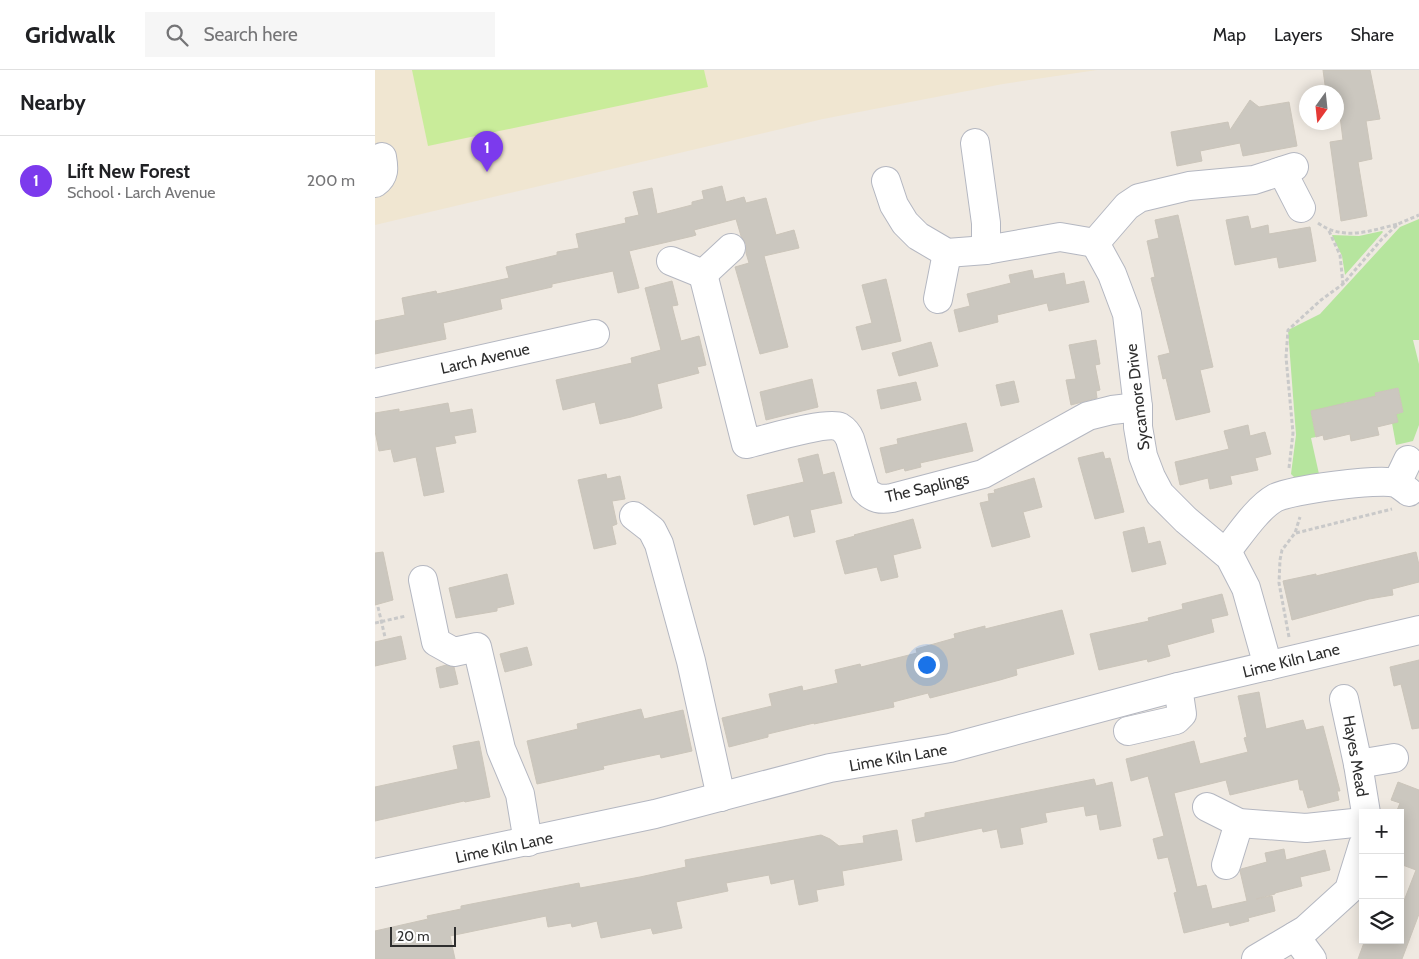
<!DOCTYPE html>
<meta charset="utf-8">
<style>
body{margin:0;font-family:Cabin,sans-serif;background:#f6f6f6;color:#202124}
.controls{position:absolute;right:15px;bottom:15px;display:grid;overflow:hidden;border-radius:0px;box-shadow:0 2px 12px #0003}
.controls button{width:45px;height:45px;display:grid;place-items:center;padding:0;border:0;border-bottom:1px solid #e0e0e0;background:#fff;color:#202124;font:25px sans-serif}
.compass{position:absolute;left:924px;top:15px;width:45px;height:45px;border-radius:50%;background:#fff;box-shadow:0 2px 12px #0003;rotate:195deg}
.scale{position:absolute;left:15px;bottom:12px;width:66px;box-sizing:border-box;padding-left:5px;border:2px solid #2e2e2e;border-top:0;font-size:14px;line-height:18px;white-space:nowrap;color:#2e2e2e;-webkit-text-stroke:4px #fff;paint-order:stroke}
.you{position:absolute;left:551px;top:594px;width:18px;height:18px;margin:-12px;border:4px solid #fff;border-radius:50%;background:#1a73e8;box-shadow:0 0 0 8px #1a73e833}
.badge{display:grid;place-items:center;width:32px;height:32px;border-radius:50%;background:#7c3aed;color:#fff;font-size:16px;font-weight:700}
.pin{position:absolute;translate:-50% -41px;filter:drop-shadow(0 1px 2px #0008)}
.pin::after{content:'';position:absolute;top:26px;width:18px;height:15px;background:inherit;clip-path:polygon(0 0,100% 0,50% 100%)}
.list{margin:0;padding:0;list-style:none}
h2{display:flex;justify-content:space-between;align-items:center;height:65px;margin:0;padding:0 20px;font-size:21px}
h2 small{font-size:16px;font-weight:400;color:#757577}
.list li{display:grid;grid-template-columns:32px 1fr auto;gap:15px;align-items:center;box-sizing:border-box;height:90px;padding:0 20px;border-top:1px solid #e0e0e0}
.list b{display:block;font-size:19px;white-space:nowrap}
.list p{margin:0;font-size:16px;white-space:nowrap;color:#757577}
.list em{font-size:16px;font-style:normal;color:#757577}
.icon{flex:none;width:28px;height:28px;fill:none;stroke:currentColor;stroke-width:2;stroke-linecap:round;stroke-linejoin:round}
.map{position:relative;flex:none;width:1044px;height:889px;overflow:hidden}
header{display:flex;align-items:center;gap:30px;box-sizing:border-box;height:70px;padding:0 25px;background:#fff;border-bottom:1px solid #e0e0e0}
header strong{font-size:24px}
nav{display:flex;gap:28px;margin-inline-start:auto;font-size:18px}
.search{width:350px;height:45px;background:#f6f6f6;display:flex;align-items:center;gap:12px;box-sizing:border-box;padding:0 18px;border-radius:0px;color:#757577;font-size:19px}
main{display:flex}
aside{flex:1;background:#fff}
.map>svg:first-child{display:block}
.education{fill:#f0e6d1}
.green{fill:#b6e59e}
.pitch{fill:#c9ec9a}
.building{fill:#cbc7bf;stroke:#cbc5ba}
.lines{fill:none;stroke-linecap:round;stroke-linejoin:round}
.minor-casing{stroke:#b4b7c1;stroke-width:30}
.path{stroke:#c9c9c9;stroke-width:3;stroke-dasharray:4 2.5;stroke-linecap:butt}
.minor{stroke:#fff;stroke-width:28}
.labels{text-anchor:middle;stroke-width:4;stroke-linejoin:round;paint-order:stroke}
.street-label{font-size:16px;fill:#2e2e2e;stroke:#fff}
</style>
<header>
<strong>Gridwalk</strong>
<div class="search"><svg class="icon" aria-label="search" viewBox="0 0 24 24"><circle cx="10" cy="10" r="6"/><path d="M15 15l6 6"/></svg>Search here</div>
<nav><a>Map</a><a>Layers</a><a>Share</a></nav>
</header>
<main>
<aside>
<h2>Nearby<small></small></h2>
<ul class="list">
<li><span class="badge">1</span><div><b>Lift New Forest</b><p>School · Larch Avenue</p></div><em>200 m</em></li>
</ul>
</aside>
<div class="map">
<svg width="1044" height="889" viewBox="0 0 1044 889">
<rect width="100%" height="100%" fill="#efe9e1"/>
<polygon class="education" points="0,0 722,0 628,14 448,49 0,155"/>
<g class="green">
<polygon points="1044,149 1044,270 1038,270 1044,294 1044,355 1038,371 1021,375 1017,353 1021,344 1028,342 1023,318 1000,323 1004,338 991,329 969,333 971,345 958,337 936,341 941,367 936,368 944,404 920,408 916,404 921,365 913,260 945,244 1025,157"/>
<polygon points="1007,161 1008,162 970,205 967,186 957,165 984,166"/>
</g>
<polygon class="pitch" points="37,0 329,0 333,17 53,76"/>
<g class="building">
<polygon points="948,0 995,0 1005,49 991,51 997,89 983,92 992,146 966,151 955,72 968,70 962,22 951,22"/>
<polygon points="875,30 884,37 914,32 922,76 868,86 865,73 825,81 827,91 802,96 796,62 853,52 855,60"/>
<polygon points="347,116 351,132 369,127 371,133 391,128 401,165 419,160 424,178 389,186 413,277 385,284 360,197 374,193 371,183 371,174 366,166 361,149 319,160 321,165 318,166 254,181 264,218 243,223 238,201 177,214 177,217 125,229 127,239 68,253 71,269 0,284 0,251 30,245 27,228 61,221 62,224 134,208 131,197 182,185 182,182 204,178 201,164 251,153 250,148 264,145 258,122 277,118 282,144 317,135 317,132 329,129 327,121"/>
<polygon points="803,145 838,297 825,300 835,342 801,350 791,308 788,309 783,286 795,283 776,208 780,207 772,171 784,168 780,150"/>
<polygon points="873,146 876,159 893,155 894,164 935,157 941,191 904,198 902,187 860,195 851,150"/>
<polygon points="657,200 659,209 689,203 691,215 709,211 714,232 674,241 672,233 622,245 623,252 584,262 579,240 595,236 592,224 636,213 634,205"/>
<polygon points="511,209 526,271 487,280 481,257 497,253 487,215"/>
<polygon points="297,211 303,235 297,236 306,271 324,266 331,295 322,297 324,303 282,314 287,338 256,347 225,354 220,332 188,340 181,310 257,293 256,288 286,280 270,218"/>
<polygon points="721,270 725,294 720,295 725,320 721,321 722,328 696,335 691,310 701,309 694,275"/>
<polygon points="556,272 563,296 524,306 517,283"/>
<polygon points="437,309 443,337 391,350 385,322"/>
<polygon points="639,311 644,332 626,336 621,315"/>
<polygon points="541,312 546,330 506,339 502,320"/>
<polygon points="1023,318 1028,342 1021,344 1023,352 1002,357 1004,365 976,371 975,364 949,370 948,365 941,367 936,341 1001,326 1000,323"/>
<polygon points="73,333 75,343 97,339 101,362 79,366 81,373 60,377 69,422 49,426 41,387 19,392 16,379 4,381 0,361 0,343 24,339 24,342"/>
<polygon points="591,353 598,381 545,393 546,397 530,401 529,398 511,403 505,378 523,374 522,369"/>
<polygon points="873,355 875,366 890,362 896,384 880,388 883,400 855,406 857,414 835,419 833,408 805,415 800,392 854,379 849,361"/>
<polygon points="728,382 730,389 735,388 749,442 720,449 703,388"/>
<polygon points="443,384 448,405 459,402 467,433 435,440 440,462 419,467 414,445 379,455 372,425 429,412 423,389"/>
<polygon points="231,404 232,409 245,406 250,429 237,431 242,454 237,456 241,474 219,479 203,410"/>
<polygon points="659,408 667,437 648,442 655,467 617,477 605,433 614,431 613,424 620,423 619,420"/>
<polygon points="538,449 546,478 518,485 523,507 506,511 502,497 470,504 461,471 480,466 479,465"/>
<polygon points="769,457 773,474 785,471 791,494 757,502 748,462"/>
<polygon points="8,482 18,530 0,535 0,483"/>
<polygon points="1041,482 1044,495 1044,512 1017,519 1018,525 994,529 917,550 908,511 941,504 941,506"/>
<polygon points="132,504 139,534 122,538 122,541 81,548 74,518"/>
<polygon points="847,524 853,545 836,549 839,562 792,575 795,586 773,592 772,589 724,600 715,564 774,551 773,548 808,539 807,534"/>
<polygon points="687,540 699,584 641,599 642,605 625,610 555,628 553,623 518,632 519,637 439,654 439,653 393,664 393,667 354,677 347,648 397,636 394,624 427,616 428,621 463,613 460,600 485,594 486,597 542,583 541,579 580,568 579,564 610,556 610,559"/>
<polygon points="26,566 31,589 0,596 0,572"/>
<polygon points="152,577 157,595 130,602 125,584"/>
<polygon points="1044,590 1044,658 1037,659 1026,614 1019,616 1015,597"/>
<polygon points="71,595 79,597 83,614 65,618 61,598"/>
<polygon points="884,622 891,659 928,650 931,660 948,656 965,721 962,721 964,730 933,738 928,720 925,720 923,709 855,725 851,710 799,723 822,817 831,815 837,839 872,831 865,801 866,799 892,792 890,783 909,779 911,790 950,780 955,800 925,807 927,816 900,823 900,824 881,829 897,826 900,841 873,848 874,851 855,856 854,852 809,863 799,823 802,822 793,787 783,789 778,769 789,766 773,706 756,711 751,689 819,671 825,694 873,682 869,668 872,667 863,626"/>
<polygon points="266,639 269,649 308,640 317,681 286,688 285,684 228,696 229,699 162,714 152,671 203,659 202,654"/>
<polygon points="104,671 115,727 90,732 89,731 0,751 0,717 83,699 78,676"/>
<polygon points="719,709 721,716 737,712 746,756 725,760 722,744 711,746 709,736 670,743 672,752 645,758 648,774 626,778 622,759 608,762 607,758 541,772 537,750 550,747 550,743"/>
<polygon points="1023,712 1044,720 1044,844 1027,889 983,889 990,870 1025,870 1025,841 1041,800 1025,794 1025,743 1021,743 1025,733 1016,730"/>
<polygon points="522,760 527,790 467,801 469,815 441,820 443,831 424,835 419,809 396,814 394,805 351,813 353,821 301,832 307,858 278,864 276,858 226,868 222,851 197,857 196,853 173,857 171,846 75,866 80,889 0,889 0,861 53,849 52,846 86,839 86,836 204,813 205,818 265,807 311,797 310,790 446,765 455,769 464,776 489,773 488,766"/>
</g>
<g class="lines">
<g class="minor-casing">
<g id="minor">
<polyline points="600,73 611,153 611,180"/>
<polyline points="907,101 926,138"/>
<polyline points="511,111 519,135 530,153 543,166 572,183 611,180 685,167 720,173"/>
<path d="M0 113C10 106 9 98 7 87"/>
<polyline points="720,173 737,204 752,244 763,337 763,357 768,386 776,407 785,424 811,450 855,487 871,518 893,596"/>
<polyline points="720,173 752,136 764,128 814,116 879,110 919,97"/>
<polyline points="296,191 328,204"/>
<path d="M328 204 371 374C389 370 452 351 465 357 470 360 473 364 475 369L490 420C498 429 506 430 517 428L608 404 713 346 737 340 763 337"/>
<polyline points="328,204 356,178"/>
<polyline points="563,229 572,183"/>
<polyline points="0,313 220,264"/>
<polyline points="1022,413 1033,390"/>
<polyline points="259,446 277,460 284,474 316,591 346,727"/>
<path d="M851 482C864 466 882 438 900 428 915 420 1004 408 1021 413 1025 415 1030 419 1034 422"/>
<polyline points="48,510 61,572 79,582 102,577 126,679 145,724 153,772"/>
<polyline points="969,629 983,694 991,743"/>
<polyline points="753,661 801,650 807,644 803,617"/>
<polyline points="983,694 1019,688"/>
<polyline points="832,737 864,753 931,758 988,752"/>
<polyline points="851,795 864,753"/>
<polyline points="0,803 280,744 455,698 575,678 803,617 1044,560"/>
<polyline points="920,866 937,889"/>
<polyline points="881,889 930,860 974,820 988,775"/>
</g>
</g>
<g class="path">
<path d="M943 153C968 171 995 161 1023 154"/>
<polyline points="954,161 965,185 968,214"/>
<polyline points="914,398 918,363 911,287 913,260 946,230 968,214 1007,169 1023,154 1044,145"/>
<polyline points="921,463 1017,439"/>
<polyline points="3,537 10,567"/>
<polyline points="0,553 31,546"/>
<polyline points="914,567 904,513 905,490 907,480 920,463 925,447"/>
</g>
<use href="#minor" class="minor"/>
</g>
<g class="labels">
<g class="street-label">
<text transform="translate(110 288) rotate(-13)" y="6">Larch Avenue</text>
<text transform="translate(762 327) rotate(-97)" y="6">Sycamore Drive</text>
<text transform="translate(552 417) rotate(-13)" y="6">The Saplings</text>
<text transform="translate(916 590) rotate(-14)" y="6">Lime Kiln Lane</text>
<text transform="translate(981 686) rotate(80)" y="6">Hayes Mead</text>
<text transform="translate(523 687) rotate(-10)" y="6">Lime Kiln Lane</text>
<text transform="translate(129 777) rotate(-12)" y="6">Lime Kiln Lane</text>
</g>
</g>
</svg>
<div class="controls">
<button>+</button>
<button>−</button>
<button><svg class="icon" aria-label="layers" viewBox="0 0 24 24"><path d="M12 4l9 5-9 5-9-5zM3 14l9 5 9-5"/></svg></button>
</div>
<svg class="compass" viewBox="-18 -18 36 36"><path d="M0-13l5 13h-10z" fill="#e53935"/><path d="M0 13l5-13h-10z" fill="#757577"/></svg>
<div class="scale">20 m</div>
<div class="you"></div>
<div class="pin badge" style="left:112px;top:102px">1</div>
</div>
</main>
